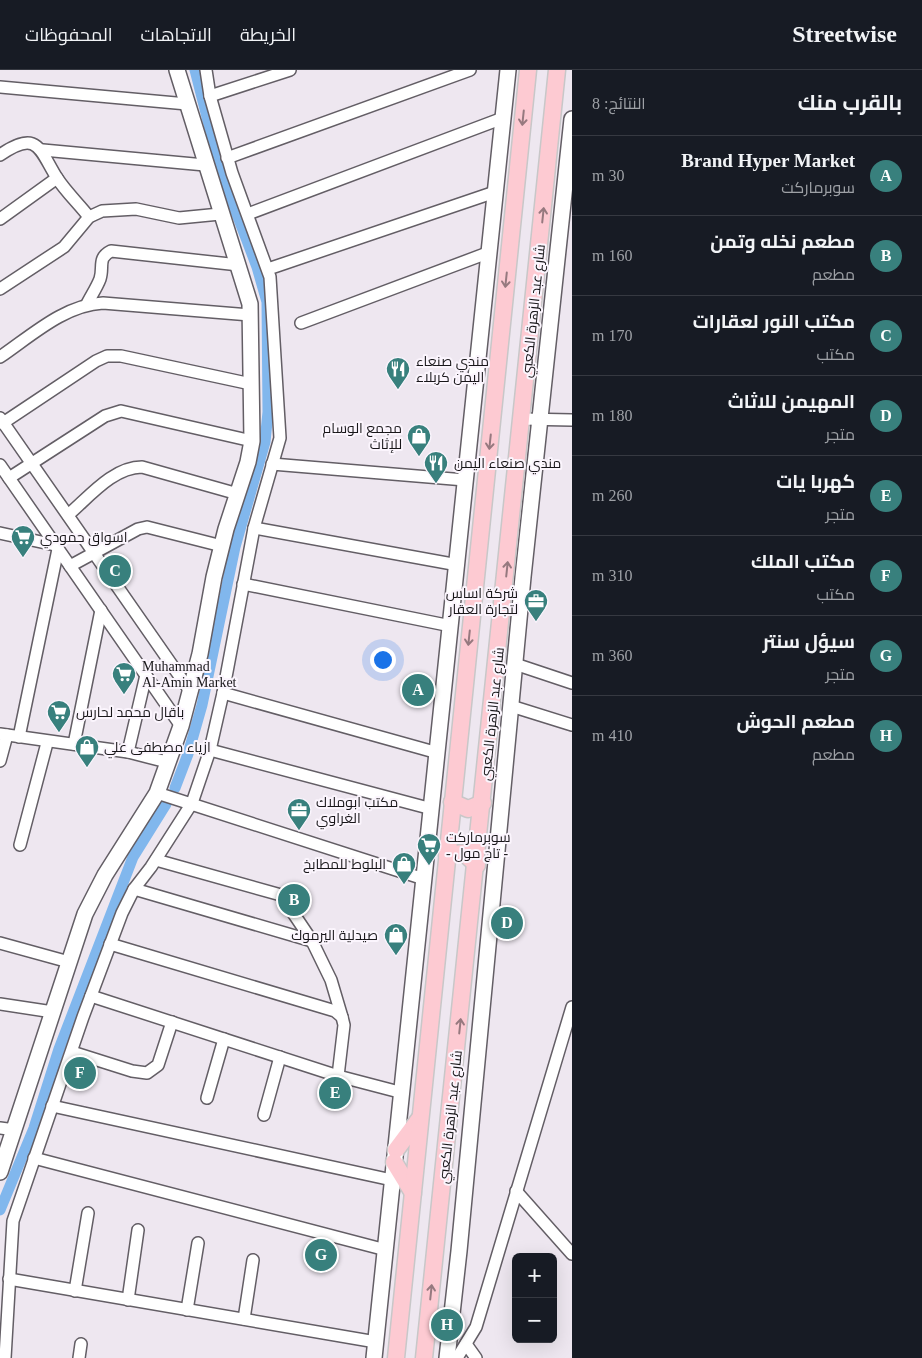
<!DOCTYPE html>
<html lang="ar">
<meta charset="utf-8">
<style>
body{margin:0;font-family:"Times New Roman",Cairo,serif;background:#20242c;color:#f1f3f6;direction:rtl}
.controls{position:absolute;right:15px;bottom:15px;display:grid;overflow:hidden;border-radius:8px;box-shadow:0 5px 20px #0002}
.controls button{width:45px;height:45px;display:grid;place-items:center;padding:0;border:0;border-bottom:1px solid #363941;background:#171b24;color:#f1f3f6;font:25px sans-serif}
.you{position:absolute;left:382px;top:589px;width:18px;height:18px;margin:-12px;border:4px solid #fff;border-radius:50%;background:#1a73e8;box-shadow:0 0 0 8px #1a73e833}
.badge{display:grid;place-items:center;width:32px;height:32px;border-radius:50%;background:#38807d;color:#fff;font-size:16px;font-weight:700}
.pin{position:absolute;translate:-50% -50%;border:2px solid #fff;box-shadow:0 1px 5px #0006}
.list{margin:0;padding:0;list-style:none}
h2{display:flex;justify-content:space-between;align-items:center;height:65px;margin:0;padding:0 20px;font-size:21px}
h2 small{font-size:16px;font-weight:400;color:#9ea1a6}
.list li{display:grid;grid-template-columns:32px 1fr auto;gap:15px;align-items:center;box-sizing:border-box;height:80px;padding:0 20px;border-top:1px solid #363941}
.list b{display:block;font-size:19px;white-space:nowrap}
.list p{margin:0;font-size:16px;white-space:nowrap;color:#9ea1a6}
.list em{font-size:16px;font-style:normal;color:#9ea1a6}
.map{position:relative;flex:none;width:572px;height:1288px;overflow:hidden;direction:ltr}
header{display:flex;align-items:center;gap:30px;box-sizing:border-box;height:70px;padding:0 25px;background:#171b24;border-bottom:1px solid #363941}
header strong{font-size:24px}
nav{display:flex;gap:28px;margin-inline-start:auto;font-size:18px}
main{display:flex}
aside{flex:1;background:#171b24}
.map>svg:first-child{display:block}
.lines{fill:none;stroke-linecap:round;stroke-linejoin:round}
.canal{stroke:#81b7ed;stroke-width:11}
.street-casing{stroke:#635e65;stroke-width:14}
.secondary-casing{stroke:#635e65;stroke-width:18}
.primary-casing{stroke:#c8c7c8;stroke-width:19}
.street{stroke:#fff;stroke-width:11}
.secondary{stroke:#fff;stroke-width:15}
.primary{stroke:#fdcad2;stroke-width:16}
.oneway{stroke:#96797f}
.labels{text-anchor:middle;stroke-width:4;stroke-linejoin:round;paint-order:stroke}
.street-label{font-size:14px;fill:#181619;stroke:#fbf5fd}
.poi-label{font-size:14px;fill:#181619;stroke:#fbf5fd;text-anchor:start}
</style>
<header>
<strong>Streetwise</strong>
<nav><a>الخريطة</a><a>الاتجاهات</a><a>المحفوظات</a></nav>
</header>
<main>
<aside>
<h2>بالقرب منك<small>النتائج: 8</small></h2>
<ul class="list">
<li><span class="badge">A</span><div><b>Brand Hyper Market</b><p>سوبرماركت</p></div><em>30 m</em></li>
<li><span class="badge">B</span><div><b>مطعم نخله وتمن</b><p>مطعم</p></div><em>160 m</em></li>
<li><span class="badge">C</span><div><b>مكتب النور لعقارات</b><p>مكتب</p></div><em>170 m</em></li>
<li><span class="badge">D</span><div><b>المهيمن للاثاث</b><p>متجر</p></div><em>180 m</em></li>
<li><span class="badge">E</span><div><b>كهربا يات</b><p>متجر</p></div><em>260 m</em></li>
<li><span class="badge">F</span><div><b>مكتب الملك</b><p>مكتب</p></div><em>310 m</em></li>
<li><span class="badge">G</span><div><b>سيؤل سنتر</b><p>متجر</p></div><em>360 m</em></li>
<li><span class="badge">H</span><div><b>مطعم الحوش</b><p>مطعم</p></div><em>410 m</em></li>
</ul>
</aside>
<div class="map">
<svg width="572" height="1288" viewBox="0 0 572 1288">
<rect width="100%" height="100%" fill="#eee7f0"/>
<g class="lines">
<g class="canal">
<polyline points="175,718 188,684 202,635 235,477 265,372 268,342 267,232 257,197 221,102 195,0"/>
<polyline points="0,1140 34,1058 59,979 133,787 166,734"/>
</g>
<g class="street-casing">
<g id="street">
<polyline points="0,17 187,34"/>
<polyline points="210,26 290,0"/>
<polyline points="43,80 205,95"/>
<path d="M0 85C38 59 39 79 57 108 66 122 79 134 89 147"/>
<polyline points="227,88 470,0"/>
<polyline points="248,144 503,48"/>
<polyline points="0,149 57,108"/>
<polyline points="268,199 495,122"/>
<polyline points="0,219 64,177 89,147 102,141 136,139 179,148 220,144"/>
<path d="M87 234C91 226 97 217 100 209 104 197 97 188 111 181L239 195"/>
<polyline points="301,253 490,182"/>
<path d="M0 287C31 266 64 235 103 233L250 245"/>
<polyline points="0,348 190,621"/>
<polyline points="522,349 572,350"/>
<polyline points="0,353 3,353 96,291 107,286 121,286 251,314"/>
<polyline points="272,394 465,410"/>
<polyline points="0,395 181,656"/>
<polyline points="9,408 105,346 121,341 252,371"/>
<path d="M68 445C89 427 113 397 142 397L238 424"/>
<polyline points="254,458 458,495"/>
<polyline points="0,463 55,475"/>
<polyline points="70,496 138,459 147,457 222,476"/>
<polyline points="243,514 451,556"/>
<polyline points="515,594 572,613"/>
<polyline points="223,623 438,683"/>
<polyline points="511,636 572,655"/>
<polyline points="0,664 128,682 167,692"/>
<polyline points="19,667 58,479"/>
<polyline points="74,674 101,540"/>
<polyline points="210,680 432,739"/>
<polyline points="128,682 146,605"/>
<polyline points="0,691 7,665"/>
<polyline points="157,723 424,809"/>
<polyline points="20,775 47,673"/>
<polyline points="156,790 281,825 312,871 331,910 342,947"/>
<polyline points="134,819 312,871"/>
<polyline points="0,873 69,892"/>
<polyline points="110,874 335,941 342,947 344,955 338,1006"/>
<polyline points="91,926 338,1006 403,1023"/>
<polyline points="0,934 53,942"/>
<polyline points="72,982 132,1001 147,1003 158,995 172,952"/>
<polyline points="207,1028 224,969"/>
<polyline points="52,1036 392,1110"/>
<polyline points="264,1045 280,987"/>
<polyline points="0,1058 15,1060"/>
<polyline points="34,1088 386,1180"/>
<polyline points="516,1121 572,1184"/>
<polyline points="9,1209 376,1272"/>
<polyline points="75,1221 88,1143"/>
<polyline points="128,1230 138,1160"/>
<polyline points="187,1240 198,1173"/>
<polyline points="244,1249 253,1190"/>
<polyline points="466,1274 476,1288"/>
<polyline points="5,1288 13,1151 83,947 122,843 134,819 151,797 192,733 210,680 223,623 254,458 280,368 270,207 232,103 210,26 206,0"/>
<polyline points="79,1288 81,1274"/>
<polyline points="457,1288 476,1257 572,937"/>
</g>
</g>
<g class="secondary-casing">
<g id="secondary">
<polyline points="0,1102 85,844 105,805 157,723 181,656 200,584 214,507 226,459 248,392 252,371 250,234 177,0"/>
<polyline points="374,1288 508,0"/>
<polyline points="447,1288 459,1181 523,507 572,49"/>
</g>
</g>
<g class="primary-casing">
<g id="primary">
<polyline points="452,732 468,739 483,733"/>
<polyline points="447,785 464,783 477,795"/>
<polyline points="396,1080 420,1048"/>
<polyline points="394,1092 413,1123"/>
<polyline points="396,1288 528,0"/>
<polyline points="424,1288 557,0"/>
</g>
</g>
<use href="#street" class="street"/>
<use href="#secondary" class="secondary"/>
<use href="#primary" class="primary"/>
</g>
<defs><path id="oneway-shaft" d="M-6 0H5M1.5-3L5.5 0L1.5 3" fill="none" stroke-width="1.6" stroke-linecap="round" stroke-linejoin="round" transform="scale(1.25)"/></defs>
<g class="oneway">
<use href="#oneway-shaft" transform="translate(523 48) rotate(96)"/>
<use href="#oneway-shaft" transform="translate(543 145) rotate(-84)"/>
<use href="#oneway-shaft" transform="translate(506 210) rotate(96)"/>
<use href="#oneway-shaft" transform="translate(490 372) rotate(96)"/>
<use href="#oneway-shaft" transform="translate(507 499) rotate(-84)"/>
<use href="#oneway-shaft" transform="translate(469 568) rotate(96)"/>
<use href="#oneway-shaft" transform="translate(460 956) rotate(-84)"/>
<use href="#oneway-shaft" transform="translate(431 1222) rotate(-84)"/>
</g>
<defs>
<g id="restaurant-pin" transform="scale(1.25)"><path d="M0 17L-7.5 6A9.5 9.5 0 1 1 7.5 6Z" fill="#38807d" stroke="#fbf5fd"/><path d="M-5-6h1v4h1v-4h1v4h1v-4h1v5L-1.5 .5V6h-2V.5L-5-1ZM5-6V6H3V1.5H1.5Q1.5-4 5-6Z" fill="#fff"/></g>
<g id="shop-pin" transform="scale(1.25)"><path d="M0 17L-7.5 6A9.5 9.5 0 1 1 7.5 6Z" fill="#38807d" stroke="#fbf5fd"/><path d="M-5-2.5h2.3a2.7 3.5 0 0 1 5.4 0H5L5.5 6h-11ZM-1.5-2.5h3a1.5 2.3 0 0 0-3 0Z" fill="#fff"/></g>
<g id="supermarket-pin" transform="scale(1.25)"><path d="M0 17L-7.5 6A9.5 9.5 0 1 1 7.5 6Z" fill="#38807d" stroke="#fbf5fd"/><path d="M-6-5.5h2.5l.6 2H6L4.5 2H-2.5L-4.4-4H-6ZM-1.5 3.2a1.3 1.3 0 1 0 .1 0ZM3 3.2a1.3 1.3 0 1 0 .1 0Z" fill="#fff"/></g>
<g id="office-pin" transform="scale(1.25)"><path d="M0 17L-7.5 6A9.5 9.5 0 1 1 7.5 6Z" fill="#38807d" stroke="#fbf5fd"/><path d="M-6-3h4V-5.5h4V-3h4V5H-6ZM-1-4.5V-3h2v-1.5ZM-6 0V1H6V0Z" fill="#fff"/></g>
</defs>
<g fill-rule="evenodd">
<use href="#restaurant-pin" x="398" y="299"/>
<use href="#shop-pin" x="419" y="366"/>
<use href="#restaurant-pin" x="436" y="393"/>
<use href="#supermarket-pin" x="23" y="467"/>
<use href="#office-pin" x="536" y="531"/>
<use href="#supermarket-pin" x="124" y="604"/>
<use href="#supermarket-pin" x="59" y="642"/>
<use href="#shop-pin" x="87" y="677"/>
<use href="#office-pin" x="299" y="740"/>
<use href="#supermarket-pin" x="429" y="775"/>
<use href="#shop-pin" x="404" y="794"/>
<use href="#shop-pin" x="396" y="865"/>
</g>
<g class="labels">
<g class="street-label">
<text transform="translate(533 241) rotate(-84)" y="5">شارع عبد الزهرة الكعبي</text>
<text transform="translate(492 644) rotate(-84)" y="5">شارع عبد الزهرة الكعبي</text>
<text transform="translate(450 1047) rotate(-84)" y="5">شارع عبد الزهرة الكعبي</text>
</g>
<g class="poi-label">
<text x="416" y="296">مندي صنعاء<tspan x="416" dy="16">اليمن كربلاء</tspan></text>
<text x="402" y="363" text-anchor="end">مجمع الوسام<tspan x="402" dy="16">للإثاث</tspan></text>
<text x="454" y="398">مندي صنعاء اليمن</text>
<text x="40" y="472">اسواق حمودي</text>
<text x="518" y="528" text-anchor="end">شركة اساس<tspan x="518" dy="16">لتجارة العقار</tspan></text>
<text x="142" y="601">Muhammad<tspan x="142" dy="16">Al-Amin Market</tspan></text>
<text x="76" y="647">باقال محمد لحارس</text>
<text x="104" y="682">ازياء مصطفى علي</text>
<text x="316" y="737">مكتب ابوملاك<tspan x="316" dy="16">الغراوي</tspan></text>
<text x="446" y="772">سوبرماركت<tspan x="446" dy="16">- تاج مول -</tspan></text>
<text x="386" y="799" text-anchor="end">البلوط للمطابخ</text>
<text x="378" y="870" text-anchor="end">صيدلية اليرموك</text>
</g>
</g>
</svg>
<div class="controls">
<button>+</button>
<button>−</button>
</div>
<div class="you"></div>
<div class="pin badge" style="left:418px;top:620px">A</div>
<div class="pin badge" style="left:294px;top:830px">B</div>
<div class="pin badge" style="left:115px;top:501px">C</div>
<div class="pin badge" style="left:507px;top:853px">D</div>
<div class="pin badge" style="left:335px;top:1023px">E</div>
<div class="pin badge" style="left:80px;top:1003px">F</div>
<div class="pin badge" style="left:321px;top:1185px">G</div>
<div class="pin badge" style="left:447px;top:1255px">H</div>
</div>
</main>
